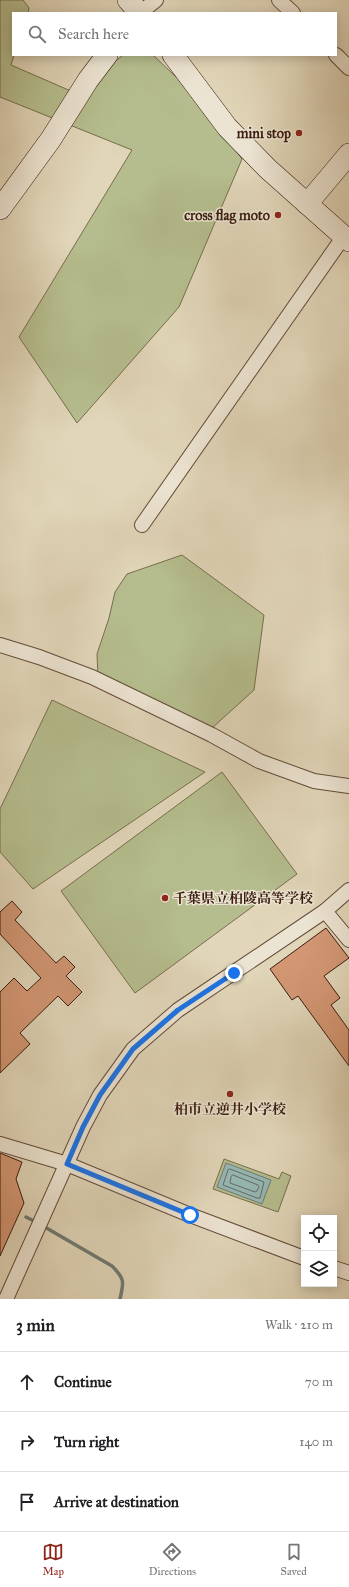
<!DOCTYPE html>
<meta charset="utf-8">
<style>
body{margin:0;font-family:"IM FELL Great Primer","Noto Serif JP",serif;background:#f6f6f6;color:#202124}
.controls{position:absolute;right:12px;bottom:12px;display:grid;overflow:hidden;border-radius:0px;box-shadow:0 2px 10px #0003}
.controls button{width:36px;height:36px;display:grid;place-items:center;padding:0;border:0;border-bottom:1px solid #e0e0e0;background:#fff;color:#202124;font:20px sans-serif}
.stop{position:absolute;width:12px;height:12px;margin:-9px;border:3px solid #1a73e8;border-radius:50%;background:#fff}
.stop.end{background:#1a73e8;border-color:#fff;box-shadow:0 1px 4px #0008}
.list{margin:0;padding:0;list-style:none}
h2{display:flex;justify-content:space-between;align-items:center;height:52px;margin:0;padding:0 16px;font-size:17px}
h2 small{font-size:13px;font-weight:400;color:#757577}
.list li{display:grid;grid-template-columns:26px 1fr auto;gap:12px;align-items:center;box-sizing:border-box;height:60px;padding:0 16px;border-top:1px solid #e0e0e0}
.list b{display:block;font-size:15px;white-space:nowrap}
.list em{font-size:13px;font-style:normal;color:#757577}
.icon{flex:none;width:22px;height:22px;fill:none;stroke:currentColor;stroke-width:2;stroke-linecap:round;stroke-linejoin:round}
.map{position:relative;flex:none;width:349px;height:1299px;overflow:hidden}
.search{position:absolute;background:#fff;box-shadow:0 2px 10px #0003;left:12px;right:12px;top:12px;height:44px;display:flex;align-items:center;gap:10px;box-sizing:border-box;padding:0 14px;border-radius:0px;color:#757577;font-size:15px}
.sheet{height:232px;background:#fff}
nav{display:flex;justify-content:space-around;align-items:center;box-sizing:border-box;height:56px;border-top:1px solid #e0e0e0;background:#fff;font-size:11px;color:#757577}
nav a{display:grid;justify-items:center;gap:2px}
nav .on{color:#8f2418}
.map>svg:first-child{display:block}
.green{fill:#b5bd8e;stroke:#786d4f}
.water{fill:#95b8b4;stroke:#717a72}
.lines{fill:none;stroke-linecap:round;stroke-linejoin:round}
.shore{stroke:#686a62;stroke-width:1}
.stream{stroke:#717a72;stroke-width:3.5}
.building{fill:#d39774;stroke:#3a1d10}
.street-casing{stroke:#644b3a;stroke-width:16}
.secondary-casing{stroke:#3a1d10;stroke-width:22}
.street{stroke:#ece4d2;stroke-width:14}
.secondary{stroke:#ece4d2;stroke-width:21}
.route{stroke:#1a73e8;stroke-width:5}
.poi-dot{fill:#8f2418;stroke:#ece4d2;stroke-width:1.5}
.labels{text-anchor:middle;stroke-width:3;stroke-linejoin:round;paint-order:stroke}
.poi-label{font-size:14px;font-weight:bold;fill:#3a1d10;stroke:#ece4d2;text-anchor:end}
</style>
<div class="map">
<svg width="349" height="1299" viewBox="0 0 349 1299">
<rect width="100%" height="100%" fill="#e1d6b9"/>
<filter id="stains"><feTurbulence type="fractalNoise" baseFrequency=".005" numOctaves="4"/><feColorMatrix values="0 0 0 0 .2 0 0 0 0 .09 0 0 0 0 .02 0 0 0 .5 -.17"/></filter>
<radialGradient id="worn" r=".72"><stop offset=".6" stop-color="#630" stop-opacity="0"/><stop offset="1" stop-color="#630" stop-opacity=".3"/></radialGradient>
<g class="green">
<polygon points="0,0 23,0 29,8 28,13 13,13 13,55 14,55 11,65 87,98 101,73 123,55 153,55 195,95 242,159 179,307 77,423 19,337 132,150 0,97"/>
<polygon points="182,555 264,615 254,690 211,729 98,678 97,654 109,618 115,592 127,574"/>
<polygon points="52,700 205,772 33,889 0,852 0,809"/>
<polygon points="222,772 297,874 135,993 61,891"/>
<polygon points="224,1159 279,1179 282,1172 291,1176 278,1212 213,1189"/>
</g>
<polygon class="water" points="226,1163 271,1180 262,1204 217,1187"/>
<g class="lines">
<g class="shore">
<polygon points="230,1169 264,1182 260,1198 257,1198 223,1185 228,1170"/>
<polygon points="233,1175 258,1185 259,1187 257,1191 255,1192 230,1183 231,1177"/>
</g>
<g class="stream">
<polyline points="26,1217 38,1223"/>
<path d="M43 1226 112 1266C125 1279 124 1282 120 1299"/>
</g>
</g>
<g class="building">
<polygon points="12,901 22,912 15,920 56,963 64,956 75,967 66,976 82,992 68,1006 58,996 20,1033 30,1044 0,1073 0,992 14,978 27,991 41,978 0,934 0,912"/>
<polygon points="326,928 349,958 324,976 340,998 331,1005 349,1030 349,1066 298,996 292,1000 270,969"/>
<polygon points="0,1153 22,1162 16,1179 24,1203 0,1256"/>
</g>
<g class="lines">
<g class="street-casing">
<g id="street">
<polyline points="279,0 293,13"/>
<polyline points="140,13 156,0"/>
<polyline points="336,55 349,68"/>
<polyline points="142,525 344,236"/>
<polyline points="0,645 39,657 92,677 212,735 259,761 314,781 349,786"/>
<polyline points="325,911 349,940"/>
<polyline points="0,1144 67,1164 190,1215 304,1258"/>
<polyline points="334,1268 349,1273"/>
<polyline points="6,1299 83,1127 100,1095 133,1049 178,1010 325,911 349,890"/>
</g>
</g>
<g class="secondary-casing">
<g id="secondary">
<polyline points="128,0 140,13"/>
<polyline points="173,55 227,127 268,169 349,241"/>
<polyline points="307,204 349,154"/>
<polyline points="0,209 51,139 88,80 107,55"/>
</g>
</g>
<use href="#street" class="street"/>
<use href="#secondary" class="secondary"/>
</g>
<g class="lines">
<polyline class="route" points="190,1215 67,1164 83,1127 100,1095 133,1049 178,1010 234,973"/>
</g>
<g class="poi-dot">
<circle cx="299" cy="133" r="4"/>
<circle cx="278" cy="215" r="4"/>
<circle cx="165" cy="898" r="4"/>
<circle cx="230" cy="1094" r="4"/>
</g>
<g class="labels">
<g class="poi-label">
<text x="291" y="138">mini stop</text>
<text x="270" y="220">cross flag moto</text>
<text x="173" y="903" text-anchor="start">千葉県立柏陵高等学校</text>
<text x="230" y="1114" text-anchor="middle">柏市立逆井小学校</text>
</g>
</g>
<rect width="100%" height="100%" filter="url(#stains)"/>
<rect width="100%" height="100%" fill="url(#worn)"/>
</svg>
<div class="controls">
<button><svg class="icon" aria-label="locate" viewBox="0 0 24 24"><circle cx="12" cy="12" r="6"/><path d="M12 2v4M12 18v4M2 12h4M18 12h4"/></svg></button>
<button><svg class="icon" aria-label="layers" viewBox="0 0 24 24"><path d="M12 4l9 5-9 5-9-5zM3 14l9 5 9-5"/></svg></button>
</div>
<div class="stop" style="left:190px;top:1215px"></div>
<div class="stop end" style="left:234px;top:973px"></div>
<div class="search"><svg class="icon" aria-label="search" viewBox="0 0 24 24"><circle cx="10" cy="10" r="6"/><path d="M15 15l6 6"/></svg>Search here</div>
</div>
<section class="sheet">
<h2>3 min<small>Walk · 210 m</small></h2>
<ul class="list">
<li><svg class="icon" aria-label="ahead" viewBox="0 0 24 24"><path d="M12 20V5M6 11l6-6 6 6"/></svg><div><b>Continue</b></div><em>70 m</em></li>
<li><svg class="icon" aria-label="right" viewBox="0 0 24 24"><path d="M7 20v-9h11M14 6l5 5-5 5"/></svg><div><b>Turn right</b></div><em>140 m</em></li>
<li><svg class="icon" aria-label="arrive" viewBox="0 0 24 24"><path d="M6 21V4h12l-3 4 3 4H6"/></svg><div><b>Arrive at destination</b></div></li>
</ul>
</section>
<nav>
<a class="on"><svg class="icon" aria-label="map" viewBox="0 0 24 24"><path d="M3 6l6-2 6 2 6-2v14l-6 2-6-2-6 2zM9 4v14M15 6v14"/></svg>Map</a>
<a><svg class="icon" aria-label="directions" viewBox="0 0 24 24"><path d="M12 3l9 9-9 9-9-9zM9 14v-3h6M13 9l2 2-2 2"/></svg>Directions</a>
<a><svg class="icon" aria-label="saved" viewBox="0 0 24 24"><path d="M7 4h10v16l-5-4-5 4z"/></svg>Saved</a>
</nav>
